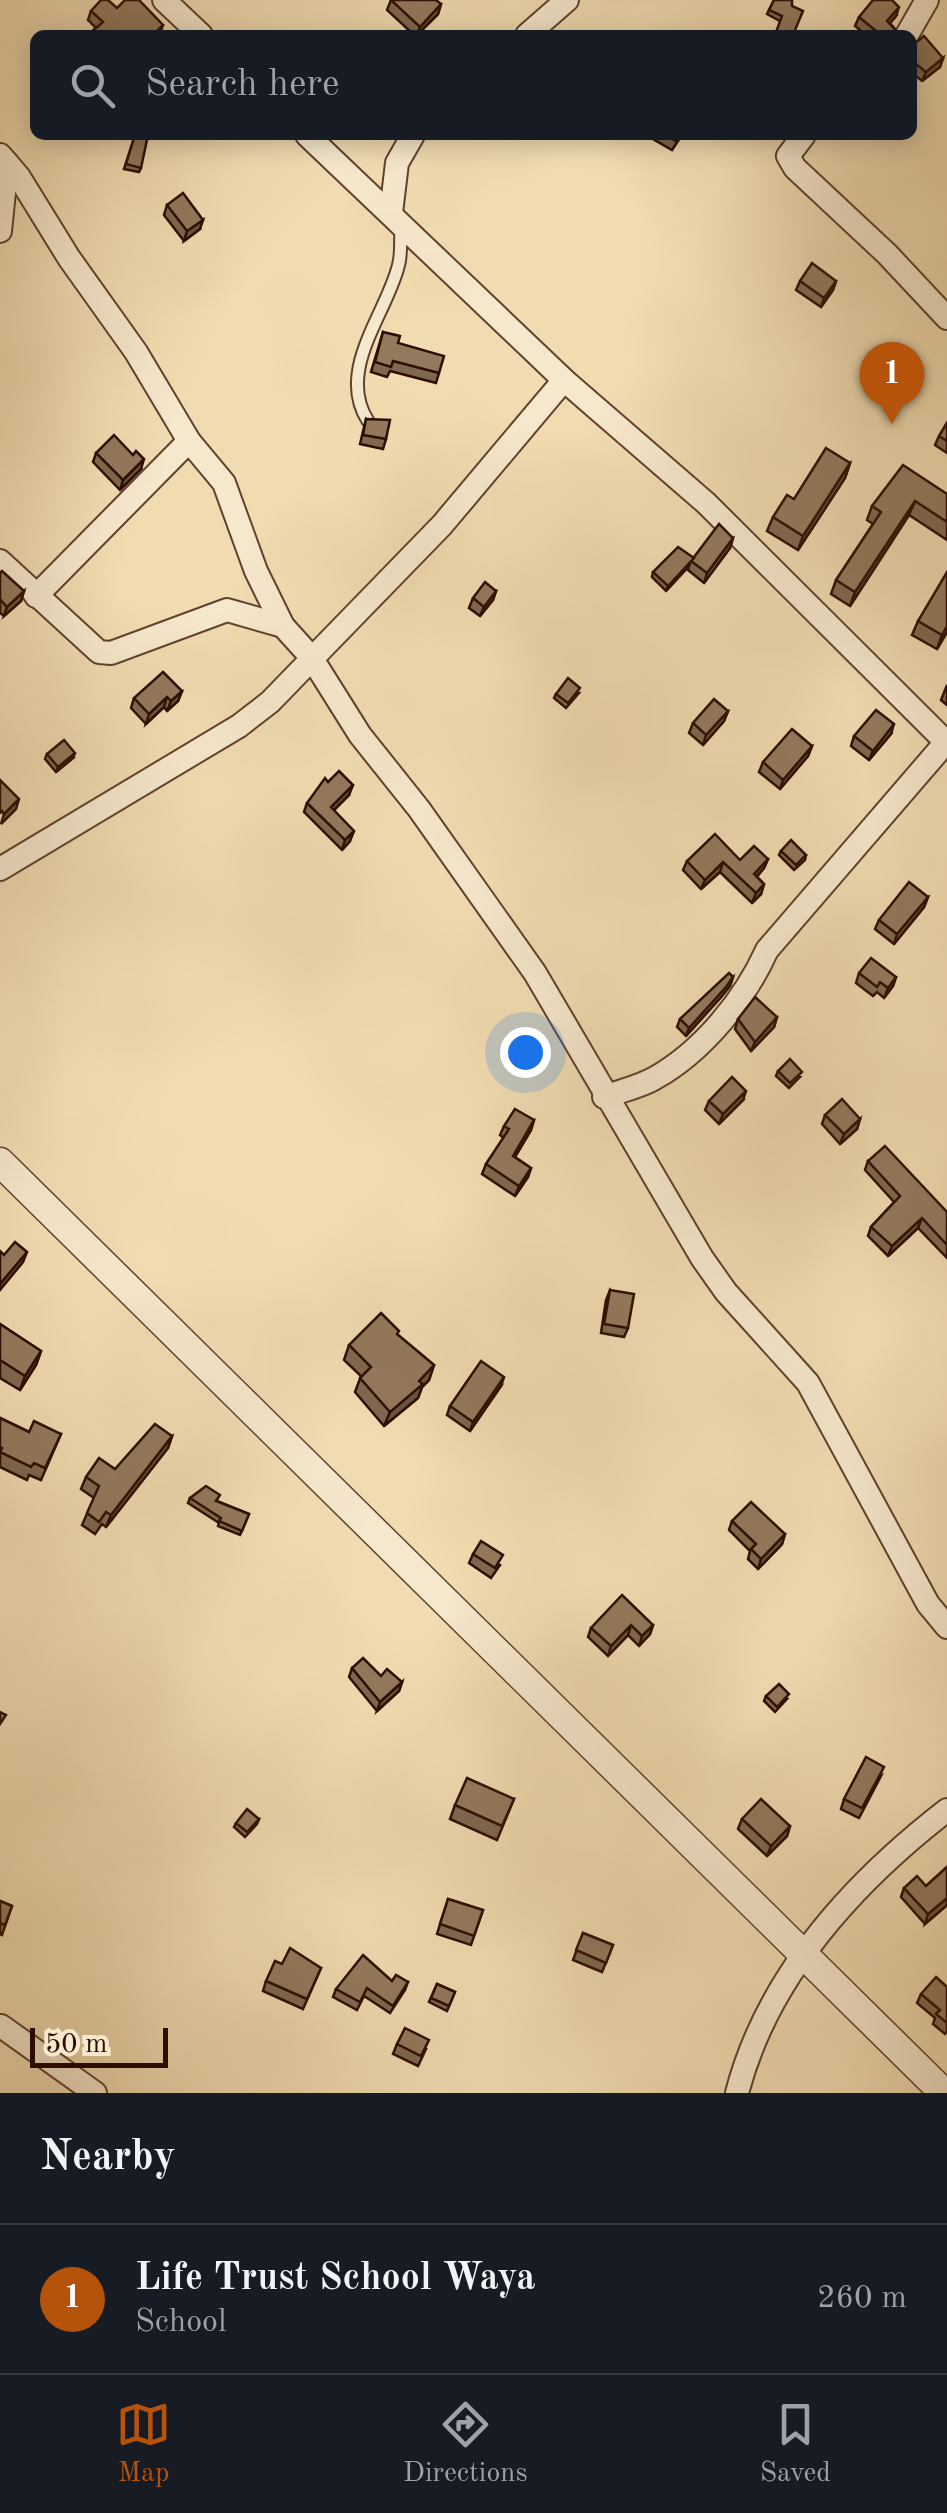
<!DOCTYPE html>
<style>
body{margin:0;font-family:"Old Standard TT",serif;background:#242831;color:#f1f3f6}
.scale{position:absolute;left:30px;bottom:25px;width:138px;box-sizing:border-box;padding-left:10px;border:5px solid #2e0d01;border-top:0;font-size:28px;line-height:35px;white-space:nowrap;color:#2e0d01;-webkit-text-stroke:8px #f6e8cd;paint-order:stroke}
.you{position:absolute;left:525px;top:1052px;width:35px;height:35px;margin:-25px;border:8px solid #fff;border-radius:50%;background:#1a73e8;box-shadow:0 0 0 15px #1a73e833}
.badge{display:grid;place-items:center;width:65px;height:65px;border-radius:50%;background:#b45309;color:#fff;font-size:32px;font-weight:700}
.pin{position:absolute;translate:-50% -82px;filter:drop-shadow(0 2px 5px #0008)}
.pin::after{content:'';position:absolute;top:52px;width:35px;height:30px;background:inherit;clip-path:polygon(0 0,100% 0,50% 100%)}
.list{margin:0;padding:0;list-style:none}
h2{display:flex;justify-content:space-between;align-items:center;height:130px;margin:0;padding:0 40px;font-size:42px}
h2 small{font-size:32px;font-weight:400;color:#9ea1a6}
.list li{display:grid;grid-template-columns:65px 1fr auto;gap:30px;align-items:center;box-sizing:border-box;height:150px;padding:0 40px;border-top:2px solid #363941}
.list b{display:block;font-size:38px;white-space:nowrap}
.list p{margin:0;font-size:32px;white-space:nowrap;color:#9ea1a6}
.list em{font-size:32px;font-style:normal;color:#9ea1a6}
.icon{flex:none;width:55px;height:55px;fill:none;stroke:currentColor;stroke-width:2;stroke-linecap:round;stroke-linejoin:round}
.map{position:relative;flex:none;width:947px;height:2093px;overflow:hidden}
.search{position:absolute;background:#171b24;box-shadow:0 5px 25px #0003;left:30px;right:30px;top:30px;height:110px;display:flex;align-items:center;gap:25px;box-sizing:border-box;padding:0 35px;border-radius:15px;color:#9ea1a6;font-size:38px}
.sheet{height:280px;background:#171b24}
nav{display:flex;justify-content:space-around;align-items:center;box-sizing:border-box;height:140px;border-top:2px solid #363941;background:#171b24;font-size:28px;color:#9ea1a6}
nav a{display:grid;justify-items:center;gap:5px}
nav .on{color:#b45309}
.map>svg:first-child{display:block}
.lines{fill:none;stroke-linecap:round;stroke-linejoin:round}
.service-casing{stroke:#5f412d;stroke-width:15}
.minor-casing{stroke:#5f412d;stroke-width:26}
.tertiary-casing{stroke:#5f412d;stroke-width:31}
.service{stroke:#f6e8cd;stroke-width:11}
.minor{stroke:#f6e8cd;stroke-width:22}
.tertiary{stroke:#f6e8cd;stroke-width:28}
.wall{fill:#7e6850;stroke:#2e0d01;stroke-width:2.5}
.shaded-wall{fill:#675541;stroke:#2e0d01;stroke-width:2.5}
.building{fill:#93795d;stroke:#2e0d01;stroke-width:2.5}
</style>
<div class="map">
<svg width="947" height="2093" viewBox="0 0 947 2093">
<rect width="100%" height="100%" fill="#f1dcb2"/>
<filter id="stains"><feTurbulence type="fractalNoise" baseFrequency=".002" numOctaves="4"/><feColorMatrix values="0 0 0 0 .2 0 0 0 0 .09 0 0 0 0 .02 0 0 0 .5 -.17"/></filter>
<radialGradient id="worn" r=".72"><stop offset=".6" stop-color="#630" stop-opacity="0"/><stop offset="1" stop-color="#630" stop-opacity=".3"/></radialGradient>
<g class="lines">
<g class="service-casing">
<path id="service" d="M368 421C336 371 385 316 398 267 402 255 400 240 401 228"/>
</g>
<g class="minor-casing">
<g id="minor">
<polyline points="164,0 201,35"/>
<polyline points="527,35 567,0"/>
<polyline points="907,35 927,0"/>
<polyline points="804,135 788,156 795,168 887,254 947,318"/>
<polyline points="0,155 19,177 69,258 136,352 189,441 224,483 256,571 283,626 311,657 360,735 419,809 535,973 702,1258 726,1292 808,1383 928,1604 947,1627"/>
<polyline points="391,213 397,163 413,135"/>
<polyline points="0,231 7,163"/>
<polyline points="564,380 706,503 947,743"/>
<polyline points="0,561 99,652 111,653 227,610 283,626"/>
<polyline points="36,596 189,441"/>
<polyline points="0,869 239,726 270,702 442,525 564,380 307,135"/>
<path d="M604 1097C620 1091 640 1087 655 1078 703 1051 745 999 767 950L947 741"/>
<polyline points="1,2026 95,2093"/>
<path d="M737 2093C767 1977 854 1882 947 1810"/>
</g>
</g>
<g class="tertiary-casing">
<polyline id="tertiary" points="0,1162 944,2093"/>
</g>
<use href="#service" class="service"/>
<use href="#minor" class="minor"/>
<use href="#tertiary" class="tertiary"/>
</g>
<g class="wall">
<polygon points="391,0 441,4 438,14 417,35 414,35 387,10"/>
<polygon points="774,0 792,0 780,21 767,14"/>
<polygon points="117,8 163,25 160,34 88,35 96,28 88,20 91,11"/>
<polygon points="896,16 890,23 900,35 866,35 855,26 859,17"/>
<polygon points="912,42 943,58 940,67 922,81 912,73"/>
<polygon points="135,135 141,168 139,172 124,169"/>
<polygon points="646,135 682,135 672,150"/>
<polygon points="167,205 200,229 184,241 164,215"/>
<polygon points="800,281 836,281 833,290 821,307 796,290"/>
<polygon points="383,332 439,373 436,383 390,371 387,377 371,372"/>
<polygon points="366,419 386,439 383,449 360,444"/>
<polygon points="947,423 947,453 935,445 939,436"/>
<polygon points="96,453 141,469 120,490 93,462"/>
<polygon points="850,463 845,478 798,550 767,531 773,517 794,499"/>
<polygon points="947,494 947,540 909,515 850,606 831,594 836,580 873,524 867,520 872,506"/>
<polygon points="733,538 730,548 704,583 688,570 689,566 666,591 652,577 653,572 693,558"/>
<polygon points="0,573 24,591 21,601 4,616 0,613"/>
<polygon points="496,591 493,600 480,616 469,608 473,598"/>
<polygon points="918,621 947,632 937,649 912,635"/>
<polygon points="947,685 947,705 941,700"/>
<polygon points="182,691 178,701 167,711 164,707 146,724 131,708 134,698"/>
<polygon points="579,693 566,708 554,698 556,694"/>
<polygon points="728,711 724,721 703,745 689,733 693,723"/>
<polygon points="891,734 869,760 851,746 854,736"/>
<polygon points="812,746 808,756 780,789 759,772 763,762"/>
<polygon points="47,754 73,758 56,772 45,759"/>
<polygon points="328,782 349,795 334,810 350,841 342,850 304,812 307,803"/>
<polygon points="781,851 806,855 805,860 794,870 779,855"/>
<polygon points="768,859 764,868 757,877 764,884 761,894 752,903 720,872 701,889 683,870 687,861"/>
<polygon points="928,897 924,907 894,944 875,929 879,920"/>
<polygon points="859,973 896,977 893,986 884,998 877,992 873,996 856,983"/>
<polygon points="733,977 730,986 722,996 686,1036 677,1027 680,1019"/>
<polygon points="777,1017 774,1027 751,1051 735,1029 738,1019"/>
<polygon points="778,1071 800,1077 789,1088 776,1076"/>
<polygon points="743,1100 719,1124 705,1110 709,1101"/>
<polygon points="825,1115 860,1119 857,1129 840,1144 822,1124"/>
<polygon points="534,1120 531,1130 515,1157 531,1168 528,1177 515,1196 482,1174 486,1164 504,1138 500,1135 504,1126"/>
<polygon points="868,1161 947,1212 947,1258 918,1228 888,1256 868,1236 871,1227 894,1202 865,1170"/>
<polygon points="610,1290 628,1328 624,1337 601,1333 606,1300"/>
<polygon points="0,1324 41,1351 36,1365 20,1390 0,1378"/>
<polygon points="398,1335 434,1365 429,1380 422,1387 418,1398 384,1426 355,1392 361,1376 344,1360 349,1345"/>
<polygon points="501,1386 470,1431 447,1415 450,1406"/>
<polygon points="0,1418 29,1432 61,1434 41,1480 29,1475 27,1480 0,1467"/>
<polygon points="172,1436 168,1448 106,1527 102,1524 95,1534 82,1525 94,1498 81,1489 86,1477 115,1469"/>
<polygon points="190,1498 217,1501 249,1514 240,1535 218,1526 219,1523 188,1503"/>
<polygon points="732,1521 785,1534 782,1544 758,1569 748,1559 750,1551 729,1530"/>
<polygon points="473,1554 500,1565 491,1578 469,1563"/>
<polygon points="653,1625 650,1634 639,1646 628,1635 608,1656 588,1637 591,1628"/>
<polygon points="352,1668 402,1682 399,1691 377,1711 349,1677"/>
<polygon points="766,1696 787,1699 775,1712 764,1701"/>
<polygon points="881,1776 859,1818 841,1809 844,1799"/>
<polygon points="514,1799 497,1840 450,1819 455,1805"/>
<polygon points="259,1819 257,1824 245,1837 234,1827 236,1823"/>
<polygon points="742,1819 790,1826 787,1836 767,1856 738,1829"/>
<polygon points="947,1867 947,1905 925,1924 901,1897 904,1888 926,1886"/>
<polygon points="448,1899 483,1910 471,1945 437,1934"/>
<polygon points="0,1901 12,1906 2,1935 0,1934"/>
<polygon points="583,1933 613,1945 602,1972 573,1960"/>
<polygon points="282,1964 321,1968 303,2009 263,1991 266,1981"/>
<polygon points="392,1981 408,1982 405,1990 390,2013 364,1996 357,2010 333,1997 336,1989"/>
<polygon points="437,1984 455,1992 447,2011 429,2002"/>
<polygon points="947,1987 947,2031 945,2034 933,2024 935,2018 917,2003 921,1994"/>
<polygon points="397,2044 426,2049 418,2066 393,2054"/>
</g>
<g class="shaded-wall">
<polygon points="441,4 438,14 417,35 420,27"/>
<polygon points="899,7 896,16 884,30 887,21"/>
<polygon points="943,58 940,67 922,81 926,72"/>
<polygon points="203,220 200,229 184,241 187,231"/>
<polygon points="836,281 833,290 821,307 824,298"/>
<polygon points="900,402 898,407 886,410 888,405"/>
<polygon points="144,459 141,469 120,490 123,480"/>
<polygon points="850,463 845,478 798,550 803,536"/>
<polygon points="915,501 909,515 850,606 855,592"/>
<polygon points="733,538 730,548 704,583 707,573"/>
<polygon points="691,561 689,566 666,591 668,586"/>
<polygon points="24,591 21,601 4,616 7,607"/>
<polygon points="496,591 493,600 480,616 484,607"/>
<polygon points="947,626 947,632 937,649 942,635"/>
<polygon points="182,691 178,701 167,711 171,701"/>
<polygon points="167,697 164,707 146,724 149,714"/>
<polygon points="728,711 724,721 703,745 706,735"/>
<polygon points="894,724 891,734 869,760 873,751"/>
<polygon points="812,746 808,756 780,789 783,780"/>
<polygon points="75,753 73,758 56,772 58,767"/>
<polygon points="353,785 349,795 328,816 331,807"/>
<polygon points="19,799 16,809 1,824 4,814"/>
<polygon points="354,831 350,841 342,850 345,840"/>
<polygon points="768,859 764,868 750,883 754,874"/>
<polygon points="723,862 720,872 701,889 705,880"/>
<polygon points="764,884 761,894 752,903 756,893"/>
<polygon points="928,897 924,907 894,944 897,934"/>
<polygon points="733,977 730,986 722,996 686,1036 689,1028"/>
<polygon points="896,977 893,986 884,998 888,988"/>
<polygon points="777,1017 774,1027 751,1051 755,1042"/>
<polygon points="746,1091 743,1100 719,1124 723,1114"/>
<polygon points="860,1119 857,1129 840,1144 844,1134"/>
<polygon points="534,1120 531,1130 510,1165 513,1156"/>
<polygon points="531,1168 528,1177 515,1196 519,1186"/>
<polygon points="922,1218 918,1228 888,1256 892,1246"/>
<polygon points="27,1252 23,1262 0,1290 0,1284"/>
<polygon points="41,1351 36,1365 20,1390 25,1376"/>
<polygon points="434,1365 429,1380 422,1387 418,1398 384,1426 390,1412"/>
<polygon points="504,1377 501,1386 470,1431 473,1422"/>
<polygon points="172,1436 168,1448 106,1527 111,1515"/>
<polygon points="785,1534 782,1544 758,1569 761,1559"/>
<polygon points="631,1625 628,1635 608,1656 611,1646"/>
<polygon points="653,1625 650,1634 639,1646 642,1636"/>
<polygon points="402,1682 399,1691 377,1711 380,1702"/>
<polygon points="790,1826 787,1836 767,1856 771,1846"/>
<polygon points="947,1898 947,1905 925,1924 928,1914"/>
</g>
<g class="building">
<polygon points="101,0 108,0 117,8 125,0 139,0 163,25 153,35 88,35 103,22 91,11"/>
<polygon points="391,0 436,0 441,4 420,27"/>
<polygon points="774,0 792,0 792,6 803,11 793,35 775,35 782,16 769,10"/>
<polygon points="873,0 892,0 899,7 887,21 900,35 881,35 859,17"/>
<polygon points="924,36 943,58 926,72 912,61 912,42 914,44"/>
<polygon points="135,135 148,135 141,168 126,164"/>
<polygon points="665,135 680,135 676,141"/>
<polygon points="183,193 203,220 187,231 167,205"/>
<polygon points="812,263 836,281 824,298 800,281"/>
<polygon points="383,332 400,336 398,343 444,356 439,373 393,361 391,367 375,362"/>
<polygon points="898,390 900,402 888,405 885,393"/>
<polygon points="366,419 390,420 386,439 363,435"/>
<polygon points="947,423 947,441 939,436"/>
<polygon points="114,435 133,455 136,451 144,459 123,480 96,453"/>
<polygon points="826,448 850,463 803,536 773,517 787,495 794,499"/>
<polygon points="903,465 947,494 947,522 915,501 855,592 836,580 881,512 872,506"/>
<polygon points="719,524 733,538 707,573 691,561"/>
<polygon points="678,547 694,558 668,586 653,572"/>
<polygon points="2,571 24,591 7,607 0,599 0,573"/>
<polygon points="947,572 947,626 942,635 918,621"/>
<polygon points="485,582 496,591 484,607 473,598"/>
<polygon points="163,672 182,691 171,701 167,697 149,714 134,698"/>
<polygon points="568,678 580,688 568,703 556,694"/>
<polygon points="714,699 728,711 706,735 693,723"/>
<polygon points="876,710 894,724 873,751 854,736"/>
<polygon points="792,729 812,746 783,780 763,762"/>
<polygon points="64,740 75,753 58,767 47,754"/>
<polygon points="339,771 353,785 331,807 354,831 345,840 307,803 325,778 328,782"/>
<polygon points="0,780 19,799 4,814 2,811 0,813"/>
<polygon points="715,834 740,860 754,846 768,859 754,874 764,884 756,893 723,862 705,880 687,861"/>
<polygon points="791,840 806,855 796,865 781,851"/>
<polygon points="909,882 928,897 897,934 879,920"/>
<polygon points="871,958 896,977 888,988 880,982 877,987 859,973"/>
<polygon points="729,973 733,977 726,987 689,1028 680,1019"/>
<polygon points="755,997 777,1017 755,1042 738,1019"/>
<polygon points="790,1059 802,1072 790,1083 778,1071"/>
<polygon points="732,1077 746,1091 723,1114 709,1101"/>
<polygon points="842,1099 860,1119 844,1134 825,1115"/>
<polygon points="515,1109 534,1120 513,1156 531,1168 519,1186 486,1164 509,1129 504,1126"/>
<polygon points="885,1146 947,1212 947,1245 922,1218 892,1246 871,1227 900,1196 868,1161"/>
<polygon points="15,1242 27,1252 0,1284 0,1251 4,1255"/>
<polygon points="610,1290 634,1294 628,1328 604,1324"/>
<polygon points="381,1313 399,1331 397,1334 434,1365 419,1381 423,1384 390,1412 360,1378 371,1367 349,1345"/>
<polygon points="0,1324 41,1351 25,1376 0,1360"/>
<polygon points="481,1361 504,1377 473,1422 450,1406"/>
<polygon points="0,1418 29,1432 34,1421 61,1434 45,1468 34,1463 31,1467 0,1452 2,1448 0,1447"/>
<polygon points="155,1424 172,1436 111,1515 106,1512 99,1522 87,1513 99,1486 86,1477 99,1458 115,1469"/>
<polygon points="206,1486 220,1495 216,1501 249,1514 242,1531 219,1521 221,1518 190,1498"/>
<polygon points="751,1502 785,1534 761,1559 751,1549 756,1544 732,1521"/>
<polygon points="481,1541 503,1555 495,1568 473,1554"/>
<polygon points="622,1595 653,1625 642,1636 631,1625 611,1646 591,1628"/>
<polygon points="363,1658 381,1676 387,1669 402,1682 380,1702 352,1668"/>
<polygon points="779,1684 789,1694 777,1707 766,1696"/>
<polygon points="0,1712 6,1715 0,1724"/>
<polygon points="866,1757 884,1767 862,1808 844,1799"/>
<polygon points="467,1778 514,1799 502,1826 455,1805"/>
<polygon points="761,1799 790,1826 771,1846 742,1819"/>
<polygon points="247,1809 259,1819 247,1832 236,1823"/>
<polygon points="947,1867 947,1898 928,1914 904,1888 917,1876 926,1886"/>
<polygon points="448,1899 483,1910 474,1936 440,1924"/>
<polygon points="0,1901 12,1906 5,1925 0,1923"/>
<polygon points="583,1933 613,1945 606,1963 576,1950"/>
<polygon points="290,1948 321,1968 307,1999 266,1981 275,1961 282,1964"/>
<polygon points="363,1955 392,1981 396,1975 408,1982 393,2006 367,1988 360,2002 336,1989"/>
<polygon points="936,1977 947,1987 947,2023 936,2014 940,2010 921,1994"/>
<polygon points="437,1984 455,1992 449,2006 431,1998"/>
<polygon points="405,2028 429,2040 421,2056 397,2044"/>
</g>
<rect width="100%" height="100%" filter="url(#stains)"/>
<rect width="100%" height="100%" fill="url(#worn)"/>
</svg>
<div class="scale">50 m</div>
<div class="you"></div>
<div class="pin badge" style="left:892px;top:424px">1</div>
<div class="search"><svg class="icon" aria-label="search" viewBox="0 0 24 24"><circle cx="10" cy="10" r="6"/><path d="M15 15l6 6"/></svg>Search here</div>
</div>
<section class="sheet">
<h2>Nearby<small></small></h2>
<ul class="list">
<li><span class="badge">1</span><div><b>Life Trust School Waya</b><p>School</p></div><em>260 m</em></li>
</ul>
</section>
<nav>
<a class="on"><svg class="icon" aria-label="map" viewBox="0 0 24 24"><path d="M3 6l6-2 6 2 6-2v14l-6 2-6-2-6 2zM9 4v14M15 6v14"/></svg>Map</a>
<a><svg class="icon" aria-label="directions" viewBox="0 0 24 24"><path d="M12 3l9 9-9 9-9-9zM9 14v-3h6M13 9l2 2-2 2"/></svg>Directions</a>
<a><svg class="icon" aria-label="saved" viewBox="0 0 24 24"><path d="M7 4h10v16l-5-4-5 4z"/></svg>Saved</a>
</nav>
